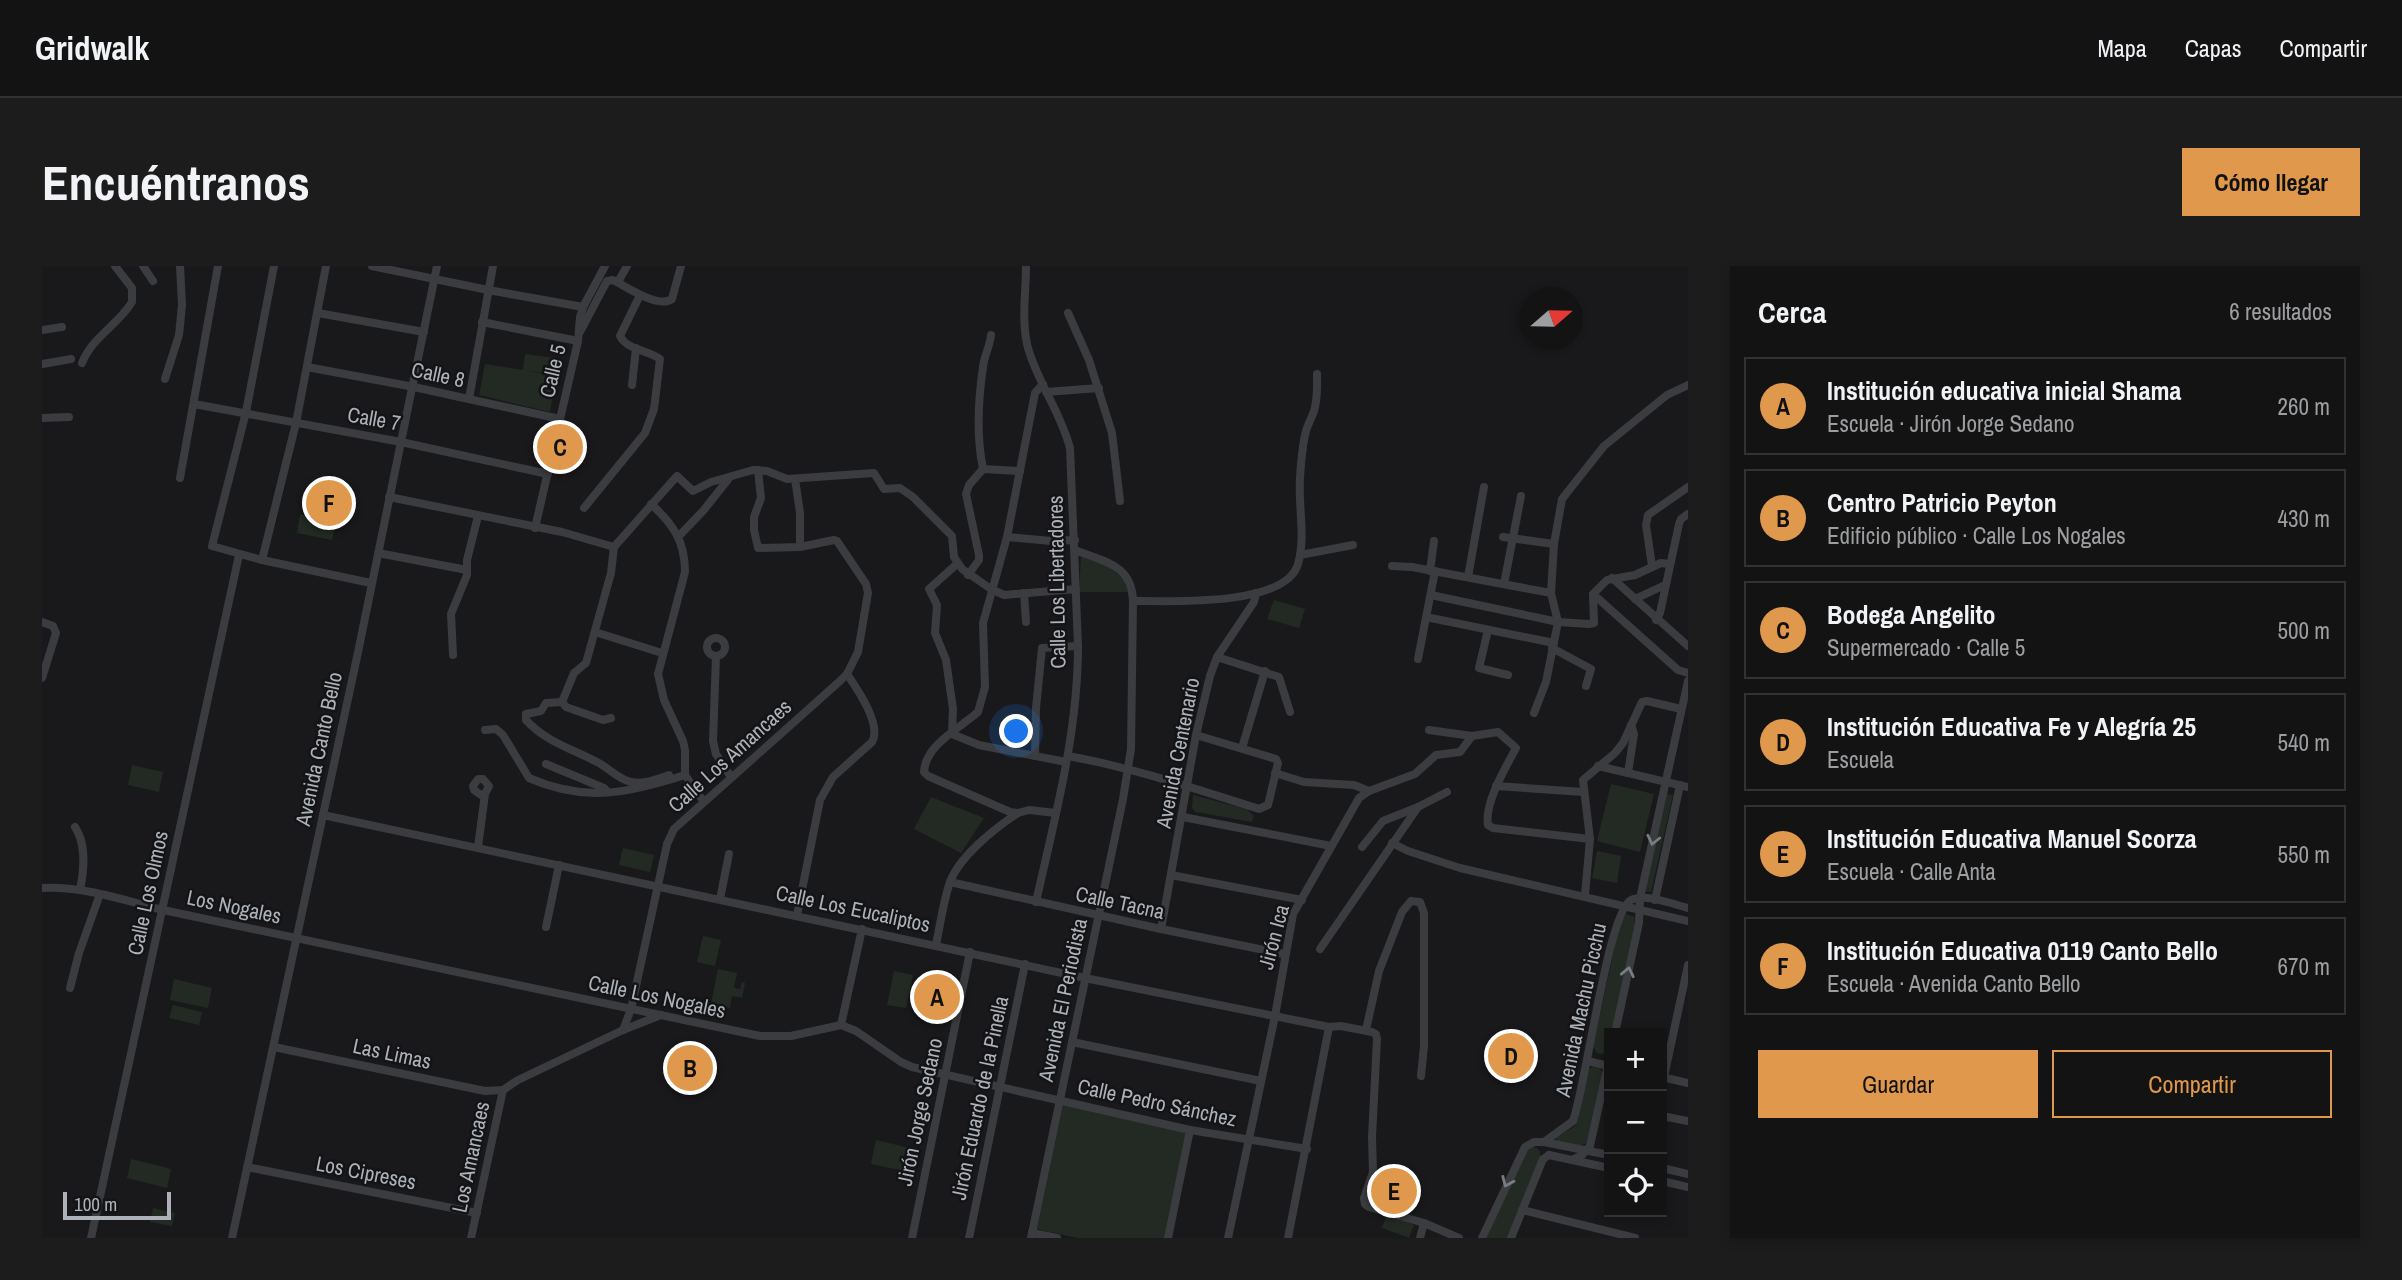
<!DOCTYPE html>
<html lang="es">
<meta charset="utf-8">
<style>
body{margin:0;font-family:"Archivo Narrow",sans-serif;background:#1c1c1d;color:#f1f3f6}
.controls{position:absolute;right:21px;bottom:21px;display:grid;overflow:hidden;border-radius:0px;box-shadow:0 4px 10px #0003}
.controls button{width:63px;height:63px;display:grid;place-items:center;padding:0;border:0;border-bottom:2px solid #323234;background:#131314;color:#f1f3f6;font:35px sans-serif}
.compass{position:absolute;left:1478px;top:21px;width:63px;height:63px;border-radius:50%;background:#131314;box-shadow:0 4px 10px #0003;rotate:70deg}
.scale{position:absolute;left:21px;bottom:18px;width:108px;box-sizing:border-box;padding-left:7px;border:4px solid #adb2b9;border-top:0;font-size:19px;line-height:24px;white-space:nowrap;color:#adb2b9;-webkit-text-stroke:5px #141416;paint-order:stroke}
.you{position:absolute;left:975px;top:466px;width:24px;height:24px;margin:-18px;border:5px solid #fff;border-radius:50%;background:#1a73e8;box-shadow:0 0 0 10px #1a73e833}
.badge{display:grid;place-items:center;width:46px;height:46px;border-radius:50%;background:#e0994c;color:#111;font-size:23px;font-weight:700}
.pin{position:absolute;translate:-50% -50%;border:4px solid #fff;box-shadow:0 2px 7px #0006}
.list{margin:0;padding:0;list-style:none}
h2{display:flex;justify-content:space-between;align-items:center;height:91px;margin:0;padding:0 28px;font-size:30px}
h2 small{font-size:23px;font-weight:400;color:#9d9ea0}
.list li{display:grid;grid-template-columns:46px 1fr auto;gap:21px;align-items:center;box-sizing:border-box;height:98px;margin:0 14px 14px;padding:0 14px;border:2px solid #323234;border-radius:0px}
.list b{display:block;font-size:26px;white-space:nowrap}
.list p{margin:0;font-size:23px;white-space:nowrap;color:#9d9ea0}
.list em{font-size:23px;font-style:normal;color:#9d9ea0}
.actions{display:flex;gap:14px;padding:21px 28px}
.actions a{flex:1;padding:16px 0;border:2px solid #e0994c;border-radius:0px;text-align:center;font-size:24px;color:#e0994c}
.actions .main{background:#e0994c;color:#111}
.icon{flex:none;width:38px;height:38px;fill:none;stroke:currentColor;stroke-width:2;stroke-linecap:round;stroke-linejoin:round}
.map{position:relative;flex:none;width:1646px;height:972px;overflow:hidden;border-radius:0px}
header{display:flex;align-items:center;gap:42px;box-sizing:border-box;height:98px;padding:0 35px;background:#131314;border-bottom:2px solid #323234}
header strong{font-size:33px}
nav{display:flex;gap:38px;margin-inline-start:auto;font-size:24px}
.intro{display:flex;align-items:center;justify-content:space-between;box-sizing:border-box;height:168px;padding:0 42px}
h1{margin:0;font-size:49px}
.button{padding:18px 32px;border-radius:0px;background:#e0994c;color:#111;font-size:24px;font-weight:700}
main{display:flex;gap:42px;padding:0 42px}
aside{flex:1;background:#131314;border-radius:0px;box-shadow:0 4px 10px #0003}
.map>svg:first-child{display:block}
.green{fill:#232a23}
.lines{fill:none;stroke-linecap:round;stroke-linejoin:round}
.minor{stroke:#3a3c3f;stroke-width:8}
.oneway{stroke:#797d82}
.labels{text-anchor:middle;stroke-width:5;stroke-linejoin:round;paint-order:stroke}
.street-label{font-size:21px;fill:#adb2b9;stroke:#141416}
</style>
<header>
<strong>Gridwalk</strong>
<nav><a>Mapa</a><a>Capas</a><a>Compartir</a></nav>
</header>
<div class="intro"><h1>Encuéntranos</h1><a class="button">Cómo llegar</a></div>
<main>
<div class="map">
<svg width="1646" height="972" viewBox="0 0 1646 972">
<rect width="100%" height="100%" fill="#19191b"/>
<g class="green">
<polygon points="483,88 512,92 510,108 481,104 514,110 508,146 437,129 443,98 481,104"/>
<polygon points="258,248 294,255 290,274 255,267"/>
<path d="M1039 291C1058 298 1082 303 1086 326H1037Z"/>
<polygon points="1232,334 1263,343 1257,362 1225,353"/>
<polygon points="90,499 121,506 117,526 86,519"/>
<polygon points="1569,518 1612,528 1598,586 1555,575"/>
<polygon points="1625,528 1631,529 1609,626 1603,625"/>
<polygon points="1151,529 1204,543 1212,550 1210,556 1154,546 1150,542"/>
<polygon points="889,531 942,552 919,587 872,563"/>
<polygon points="581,582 612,589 608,606 577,599"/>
<polygon points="1555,585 1579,590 1575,617 1550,612"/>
<polygon points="1585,648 1592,651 1593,658 1570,767 1567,767 1566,784 1560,788 1555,787 1551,780 1579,653"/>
<polygon points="661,670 679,674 673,700 655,696"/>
<polygon points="676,703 695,707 692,722 698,723 700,716 703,717 700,732 690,730 688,742 669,738"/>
<polygon points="852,705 871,709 864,742 845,739"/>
<polygon points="132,713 170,722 166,742 128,734"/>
<polygon points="131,739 160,746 157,759 127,752"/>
<polygon points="622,797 649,802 647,813 620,809"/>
<polygon points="1550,801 1558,802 1561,808 1545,877 1537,880 1515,876 1514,872 1533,860 1546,805"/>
<polygon points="1021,839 1144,865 1122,972 1035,972 995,963"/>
<polygon points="834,874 868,882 863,905 829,898"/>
<polygon points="1488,880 1495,882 1498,885 1498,894 1467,972 1443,972 1478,893"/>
<polygon points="89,893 129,903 125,922 85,912"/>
<polygon points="111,942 133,947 130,960 108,956"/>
<polygon points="1345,947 1372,959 1367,972 1340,962"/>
</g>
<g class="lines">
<g class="minor">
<polyline points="101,0 111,15"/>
<polyline points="232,0 204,146 170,280 220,294 329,317"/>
<polyline points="330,0 446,24 541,41"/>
<path d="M984 0C984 26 979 57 986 82 996 117 1019 147 1028 182L1036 380C1036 467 1013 551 994 636"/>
<polyline points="576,16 585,0"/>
<polyline points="276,47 382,66"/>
<polyline points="1026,47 1047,94 1070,167 1078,235"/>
<polyline points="440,56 536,75"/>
<polyline points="0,64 20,61"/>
<path d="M538 66 565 15 571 14C585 21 617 43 630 33L639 0"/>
<path d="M40 97C50 71 76 59 90 36V22L73 0"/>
<polyline points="0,98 29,93"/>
<polyline points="265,101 372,121 518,153"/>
<polyline points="123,113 137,69 140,39 138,0"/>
<path d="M1001 118 993 127 965 271 941 357 943 421 936 446C918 462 883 479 882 506L886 510 968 546 976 547 987 544 1014 547"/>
<polyline points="590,119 594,82"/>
<polyline points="1004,126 1057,122"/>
<polyline points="427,133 451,0"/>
<polyline points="152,138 359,176 506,208"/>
<polyline points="0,152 27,151"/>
<path d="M941 203C934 169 936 135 941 101 942 90 948 80 949 69"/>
<polyline points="138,212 176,0"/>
<polyline points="753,213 758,247 758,281"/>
<polyline points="347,231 520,266 572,281"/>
<path d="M609 238C631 258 643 275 643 306L616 408 622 434 641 475 643 484V509L662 536"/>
<path d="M542 242 603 167 612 143 618 93C606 84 585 84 578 70L598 29"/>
<polyline points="493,262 536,75 538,51 541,41 563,0"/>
<polyline points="637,270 661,245 688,211"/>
<polyline points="965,271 1009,275 1033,274"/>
<polyline points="1461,271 1512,278"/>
<polyline points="336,287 425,304"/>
<polyline points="1258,289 1311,279"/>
<polyline points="220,294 254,157 284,0"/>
<polyline points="1350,300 1370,301 1509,327"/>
<polyline points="1610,300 1604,259 1606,249 1646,221"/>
<polyline points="1388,305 1392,275"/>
<polyline points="926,309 937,294 937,289 924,228 927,219 941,203 978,205"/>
<polyline points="1426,311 1442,221"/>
<polyline points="1570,312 1646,380"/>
<polyline points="1462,318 1479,230"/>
<polyline points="982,327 984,356"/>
<polyline points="1551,328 1636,404 1646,407"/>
<polyline points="1389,329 1516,356 1547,358 1552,357 1551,328 1565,314 1593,309 1619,297 1627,298"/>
<polyline points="1593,333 1623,319"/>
<path d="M1091 335C1127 335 1244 341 1256 298 1264 271 1256 240 1258 212 1259 197 1260 180 1264 165 1266 158 1270 151 1272 145 1276 132 1275 120 1275 108"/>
<polyline points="1384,351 1512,377"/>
<polyline points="1614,354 1618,347 1637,258 1639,253 1646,248"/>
<polyline points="0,356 11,360 14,367 0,412"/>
<polyline points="1446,364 1437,402 1466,409"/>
<polyline points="553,366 620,387"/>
<circle cx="674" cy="381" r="9"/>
<polyline points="1510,382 1549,403 1544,420"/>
<polyline points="411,389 409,348 425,309 425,294 436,250"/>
<polyline points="674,390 671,475 674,488 689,511"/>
<polyline points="1175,391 1237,411 1248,446"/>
<polyline points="1376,393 1393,305"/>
<path d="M520 436 504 437 499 445 484 448V454C504 476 530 483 555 496 567 502 576 513 589 516 601 519 615 513 627 509"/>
<polyline points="1492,447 1504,416 1516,356 1509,327 1512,278 1520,233 1562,180 1625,129 1646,119"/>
<polyline points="569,452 561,454 524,441 520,436 532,407 544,397 569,307 572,281 635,210 651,225 669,216 711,204 725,205 745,213 832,207 842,223 858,222 871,231 910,270 912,291 920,303 949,323 962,329 1034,323"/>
<path d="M443 464 454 463 461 469 487 512C544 537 587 527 643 509"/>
<polyline points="1387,464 1430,470"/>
<polyline points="910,468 911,443 904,394 893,367 895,339 887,323 916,297"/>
<polyline points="910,468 937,479 1024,496"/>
<polyline points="1200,482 1223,405"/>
<polyline points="993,490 994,442 1000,382 1036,380"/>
<path d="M1026 490C1092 502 1154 523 1217 543L1226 539 1236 497 1234 493 1154 469"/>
<polyline points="504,498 562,522 566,526"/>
<polyline points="1556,500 1646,521"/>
<polyline points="1233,507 1262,516 1312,519 1327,525"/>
<polyline points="1586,507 1592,468 1589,459"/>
<polyline points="1454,520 1541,526"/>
<polyline points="281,549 1043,712 1287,761 1299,760 1330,766 1334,768 1335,773 1330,871 1331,906 1322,932 1323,938 1327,941 1382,957 1417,972"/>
<polyline points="1141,551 1289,580"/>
<path d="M33 561C45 579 42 604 38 624"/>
<polyline points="1350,577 1366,585 1418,602 1646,655"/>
<polyline points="436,581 443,528 447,520 441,513 436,513 431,520 432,524 439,529 443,528"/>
<polyline points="1320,581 1341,555 1376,541 1405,526"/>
<polyline points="1129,609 1260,634"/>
<polyline points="908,616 1119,663 1242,688"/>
<path d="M0 622C41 620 81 634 121 644L718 770H749L799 759 814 765 859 796 870 801 1148 864 1265 883"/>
<polyline points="1543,629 1548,573 1541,514 1573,487 1581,477 1600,436 1605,435 1639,443"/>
<polyline points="678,633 687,588"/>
<polyline points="1613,634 1638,519"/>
<path d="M755 649 778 534 791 511 830 476C840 459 816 424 805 408"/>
<polyline points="504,661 517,599"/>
<polyline points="1119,663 1154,469 1168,410 1175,391 1212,336 1214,327"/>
<path d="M894 679C898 659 901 638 907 619 915 592 953 562 976 547"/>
<polyline points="1278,683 1376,541"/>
<polyline points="28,722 37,687 58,628"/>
<polyline points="799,759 820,663"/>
<polyline points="581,764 589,743 625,578 632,563 798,415 805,408 816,386 826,327 824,318 795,275 792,274 758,281 716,282 712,264 712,251 719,232 716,204"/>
<polyline points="1324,764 1337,705 1360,646 1369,635 1378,636 1382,647 1382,780 1379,810"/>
<polyline points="1573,767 1597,657 1598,632 1646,415"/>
<polyline points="1030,776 1219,815"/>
<polyline points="232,781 443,825 461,824"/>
<polyline points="1545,795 1567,800"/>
<polyline points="1620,811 1646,817"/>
<polyline points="1622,811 1646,699"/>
<polyline points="1620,850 1646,855"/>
<polyline points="1502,876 1567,889"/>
<polyline points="1507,889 1567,902"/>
<polyline points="1530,894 1540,889 1548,880 1567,794"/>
<polyline points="205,901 435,947"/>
<polyline points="1620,902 1646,908"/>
<polyline points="1620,915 1646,921"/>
<polyline points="1480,944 1593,972"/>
<polyline points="990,967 1015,972"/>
<polyline points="49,972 197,289"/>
<polyline points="190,972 315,391 395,0"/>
<polyline points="429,972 461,824 476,814 581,764 619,749"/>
<polyline points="870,972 928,686"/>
<polyline points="927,972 983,698"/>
<path d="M989 972 1081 533 1089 483 1091 335C1090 298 1062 296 1033 284"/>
<polyline points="1126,972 1148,864"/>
<path d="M1186 972 1233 750 1251 648 1317 532 1327 525 1373 508 1394 489 1418 486 1430 470 1456 466 1474 482C1464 501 1442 537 1446 559L1451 562 1548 573"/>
<polyline points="1246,972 1287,761"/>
<polyline points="1378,972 1382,957"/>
<path d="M1440 972 1483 881 1492 876H1502L1531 855C1544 820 1566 646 1589 634 1604 627 1630 638 1646 642"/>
<polyline points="1469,972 1501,893 1507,889"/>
</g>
</g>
<defs><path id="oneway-chevron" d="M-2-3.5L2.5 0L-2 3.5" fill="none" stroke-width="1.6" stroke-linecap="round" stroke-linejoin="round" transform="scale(1.75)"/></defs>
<g class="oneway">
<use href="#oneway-chevron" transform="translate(1611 574) rotate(103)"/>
<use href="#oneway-chevron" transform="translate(1586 706) rotate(-78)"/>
<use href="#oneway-chevron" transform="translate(1465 916) rotate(114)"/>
</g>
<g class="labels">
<g class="street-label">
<text transform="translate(511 105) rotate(-77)" y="7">Calle 5</text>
<text transform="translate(396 109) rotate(12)" y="7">Calle 8</text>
<text transform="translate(332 153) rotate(10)" y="7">Calle 7</text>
<text transform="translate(1015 316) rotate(-91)" y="7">Calle Los Libertadores</text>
<text transform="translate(277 483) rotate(-78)" y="7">Avenida Canto Bello</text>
<text transform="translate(1136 487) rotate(-79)" y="7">Avenida Centenario</text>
<text transform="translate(688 490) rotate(-42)" y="7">Calle Los Amancaes</text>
<text transform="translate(106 627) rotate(-78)" y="7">Calle Los Olmos</text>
<text transform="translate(1078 637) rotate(12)" y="7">Calle Tacna</text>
<text transform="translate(192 641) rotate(12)" y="7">Los Nogales</text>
<text transform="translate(811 643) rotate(12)" y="7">Calle Los Eucaliptos</text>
<text transform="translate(1232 671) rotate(-75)" y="7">Jirón Ica</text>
<text transform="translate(615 731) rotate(12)" y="7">Calle Los Nogales</text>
<text transform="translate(1021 734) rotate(-78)" y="7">Avenida El Periodista</text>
<text transform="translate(1539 744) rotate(-78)" y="7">Avenida Machu Picchu</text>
<text transform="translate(350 788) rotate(12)" y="7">Las Limas</text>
<text transform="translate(938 832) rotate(-78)" y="7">Jirón Eduardo de la Pinella</text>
<text transform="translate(1115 837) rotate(12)" y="7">Calle Pedro Sánchez</text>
<text transform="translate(878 846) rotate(-78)" y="7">Jirón Jorge Sedano</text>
<text transform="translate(429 891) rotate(-78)" y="7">Los Amancaes</text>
<text transform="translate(324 907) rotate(11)" y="7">Los Cipreses</text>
</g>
</g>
</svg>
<div class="controls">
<button>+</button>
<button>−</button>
<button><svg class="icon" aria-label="locate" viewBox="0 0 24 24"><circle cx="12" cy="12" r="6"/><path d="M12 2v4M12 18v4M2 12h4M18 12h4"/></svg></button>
</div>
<svg class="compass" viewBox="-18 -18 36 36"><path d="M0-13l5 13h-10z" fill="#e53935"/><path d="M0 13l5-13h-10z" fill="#9d9ea0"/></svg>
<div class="scale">100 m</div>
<div class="you"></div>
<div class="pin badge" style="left:895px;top:731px">A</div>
<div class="pin badge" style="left:648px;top:802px">B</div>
<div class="pin badge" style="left:518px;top:181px">C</div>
<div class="pin badge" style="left:1469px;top:790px">D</div>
<div class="pin badge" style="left:1352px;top:925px">E</div>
<div class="pin badge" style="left:287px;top:237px">F</div>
</div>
<aside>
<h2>Cerca<small>6 resultados</small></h2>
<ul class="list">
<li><span class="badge">A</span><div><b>Institución educativa inicial Shama</b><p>Escuela · Jirón Jorge Sedano</p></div><em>260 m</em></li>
<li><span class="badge">B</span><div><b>Centro Patricio Peyton</b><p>Edificio público · Calle Los Nogales</p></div><em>430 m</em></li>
<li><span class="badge">C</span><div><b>Bodega Angelito</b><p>Supermercado · Calle 5</p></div><em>500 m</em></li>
<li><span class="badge">D</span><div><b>Institución Educativa Fe y Alegría 25</b><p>Escuela</p></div><em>540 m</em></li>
<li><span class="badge">E</span><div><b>Institución Educativa Manuel Scorza</b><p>Escuela · Calle Anta</p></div><em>550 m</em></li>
<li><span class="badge">F</span><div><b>Institución Educativa 0119 Canto Bello</b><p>Escuela · Avenida Canto Bello</p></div><em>670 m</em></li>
</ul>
<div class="actions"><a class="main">Guardar</a><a>Compartir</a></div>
</aside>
</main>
